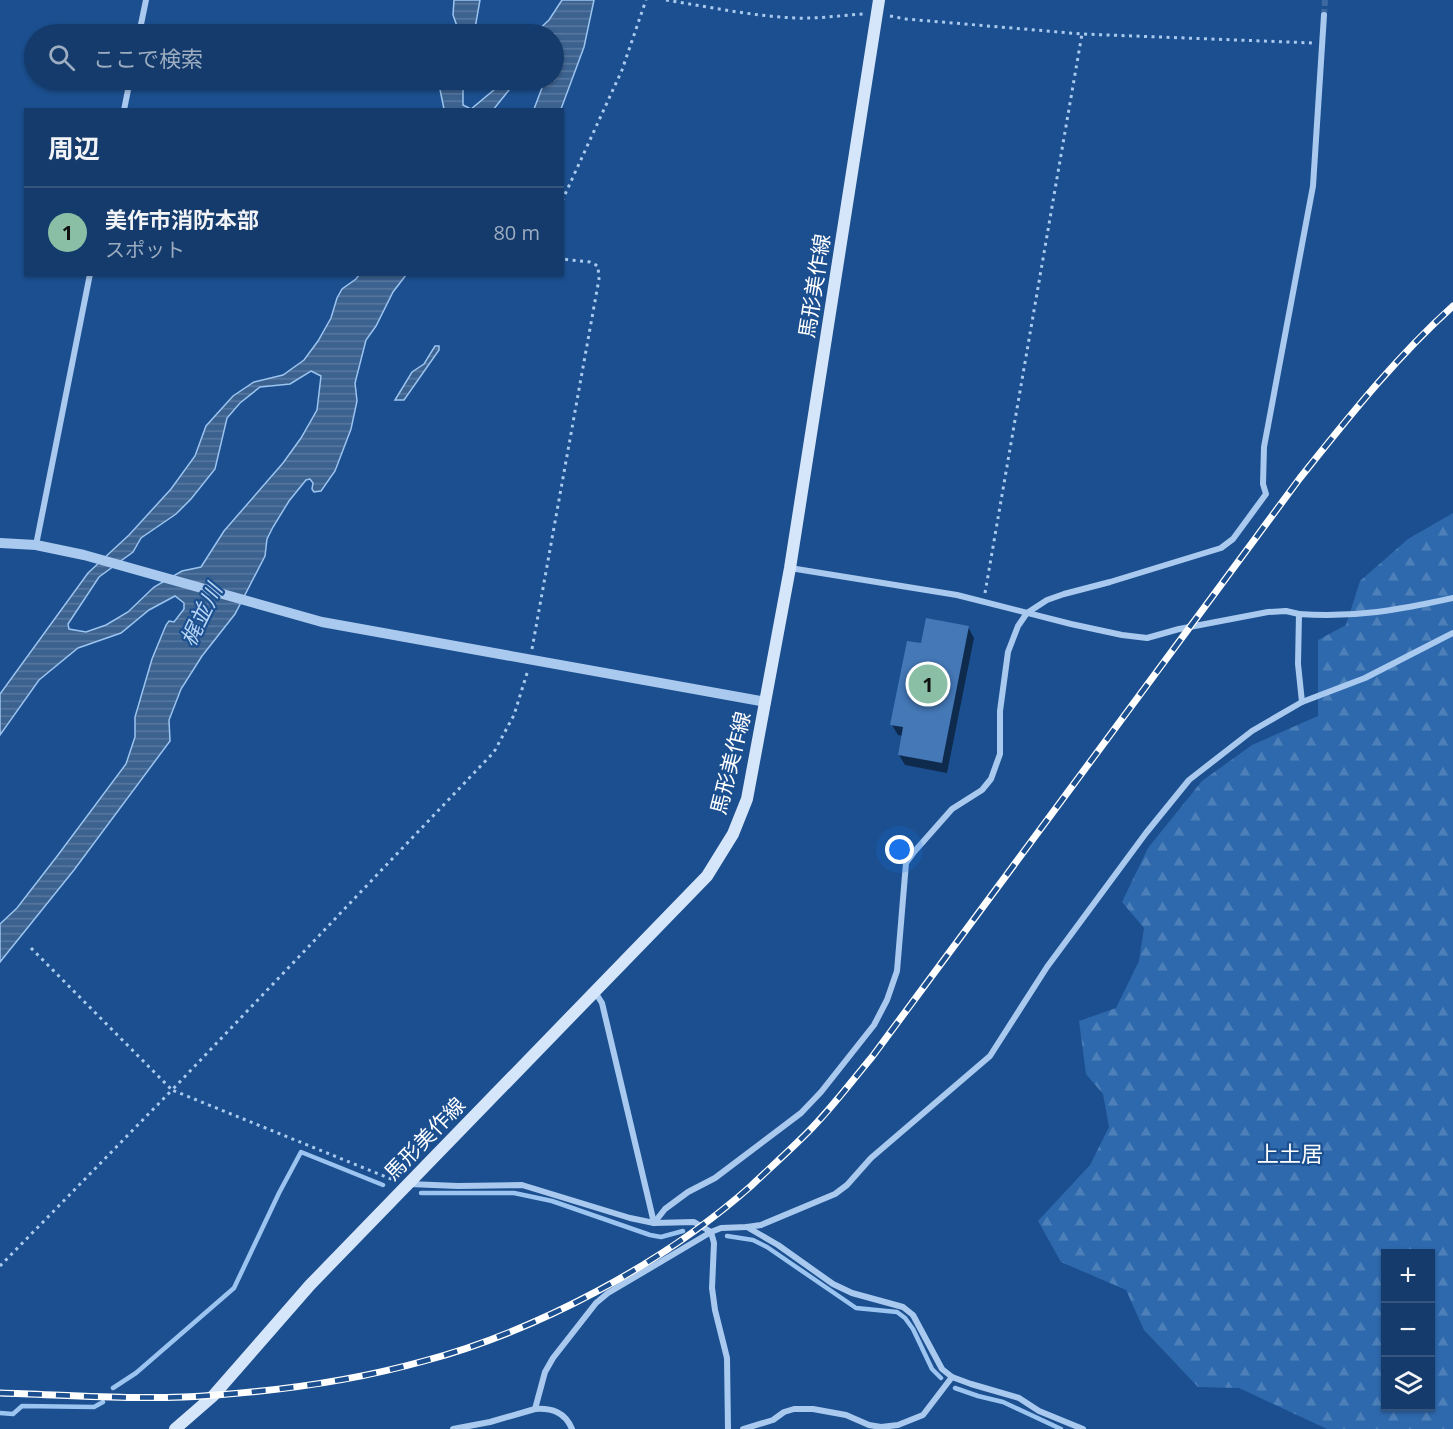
<!DOCTYPE html>
<html lang="ja">
<meta charset="utf-8">
<style>
body{margin:0;font-family:"Open Sans","Noto Sans JP",sans-serif;background:#1d4271;color:#f1f3f6}
.controls{position:absolute;right:18px;bottom:18px;display:grid;overflow:hidden;border-radius:0px;box-shadow:0 2px 4px #0004}
.controls button{width:54px;height:54px;display:grid;place-items:center;padding:0;border:0;border-bottom:2px solid #33557e;background:#143b6b;color:#f1f3f6;font:30px sans-serif}
.you{position:absolute;left:900px;top:850px;width:21px;height:21px;margin:-15px;border:4px solid #fff;border-radius:50%;background:#1a73e8;box-shadow:0 0 0 9px #1a73e833}
.badge{display:grid;place-items:center;width:39px;height:39px;border-radius:50%;background:#8abfa5;color:#111;font-size:20px;font-weight:700}
.pin{position:absolute;translate:-50% -50%;border:3px solid #fff;box-shadow:0 2px 6px #0006}
.list{margin:0;padding:0;list-style:none}
h2{display:flex;justify-content:space-between;align-items:center;height:78px;margin:0;padding:0 24px;font-size:26px}
h2 small{font-size:20px;font-weight:400;color:#9dadc1}
.list li{display:grid;grid-template-columns:39px 1fr auto;gap:18px;align-items:center;box-sizing:border-box;height:90px;padding:0 24px;border-top:2px solid #33557e}
.list b{display:block;font-size:22px;white-space:nowrap}
.list p{margin:0;font-size:20px;white-space:nowrap;color:#9dadc1}
.list em{font-size:20px;font-style:normal;color:#9dadc1}
.icon{flex:none;width:33px;height:33px;fill:none;stroke:currentColor;stroke-width:2;stroke-linecap:round;stroke-linejoin:round}
.map{position:relative;flex:none;width:1453px;height:1429px;overflow:hidden}
.search{position:absolute;background:#143b6b;box-shadow:0 2px 4px #0004;left:24px;top:24px;width:540px;height:66px;display:flex;align-items:center;gap:15px;box-sizing:border-box;padding:0 21px;border-radius:33px;color:#9dadc1;font-size:22px}
.panel{position:absolute;background:#143b6b;box-shadow:0 2px 4px #0004;left:24px;top:108px;width:540px;height:168px;border-radius:0px}
.map>svg:first-child{display:block}
.forest{fill:url(#forest-firs);fill-rule:evenodd}
.water{fill:url(#water-rules);stroke:#9cc4f0;stroke-width:1.5;fill-rule:evenodd}
.shadow{fill:#0007}
.lines{fill:none;stroke-linecap:round;stroke-linejoin:round}
.stream{stroke:#9cc4f0;stroke-width:4.5}
.building{fill:#4478b7}
.minor-tunnel{stroke:#3d69a0;stroke-width:6;stroke-dasharray:6 3;stroke-linecap:butt}
.path{stroke:#a9c9ee;stroke-width:3;stroke-dasharray:3 4.5;stroke-linecap:butt}
.minor{stroke:#a9c9ee;stroke-width:6}
.tertiary{stroke:#a9c9ee;stroke-width:10}
.secondary{stroke:#d6e6fa;stroke-width:12}
.rail-casing{stroke:#fff;stroke-width:7}
.rail{stroke:#1b4f8f;stroke-width:4.5;stroke-dasharray:14;stroke-linecap:butt}
.labels{text-anchor:middle;stroke-width:4.5;stroke-linejoin:round;paint-order:stroke}
.street-label{font-size:21px;fill:#fff;stroke:#1b4f8f}
.water-label{font-size:22px;font-style:italic;fill:#b5d3f5;stroke:#1b4f8f}
.neighbourhood-label{font-size:22px;fill:#fff;stroke:#1b4f8f}
</style>
<div class="map">
<svg width="1453" height="1429" viewBox="0 0 1453 1429">
<defs>
<pattern id="forest-firs" width="22" height="20" patternUnits="userSpaceOnUse" patternTransform="scale(1.5)"><rect width="22" height="20" fill="#2e69ad"/><path d="M5 1l3.5 6h-7zM16 11l3.5 6h-7z" fill="#4d80b9"/></pattern>
<pattern id="water-rules" width="6" height="5" patternUnits="userSpaceOnUse" patternTransform="scale(1.5)"><rect width="6" height="5" fill="#3c6290"/><path d="M0 2.5h6" fill="none" stroke="#597aa1"/></pattern>
</defs>
<rect width="100%" height="100%" fill="#1b4f8f"/>
<path class="forest" d="M1453 513V1429H1327L1239 1388 1198 1387 1144 1330 1126 1290 1061 1262 1038 1221 1090 1165 1109 1127 1103 1094 1086 1074 1079 1021 1116 1008 1139 961 1144 928 1122 902 1148 848 1202 781 1252 745 1318 716V640L1346 625 1360 581 1408 539ZM1386 1254H1430V1406H1386Z"/>
<g class="water">
<polygon points="454,0 480,0 474,34 455,34 458,29 453,15"/>
<polygon points="562,0 594,0 584,47 561,109 534,109 545,80 554,80 554,34 534,34 549,20"/>
<polygon points="438,80 463,80 463,105 471,109 495,89 500,80 517,80 493,110 444,109"/>
<path d="M359 275H406L393 292 376 326 366 340 355 383 357 401 351 429 335 471 321 491 314 492 312 489 313 483 310 479 306 480 289 501 273 527 267 539 265 556 235 614 202 656 181 689 169 720 170 741 74 870 0 962V924L17 908 58 855 126 764 135 737V717L152 659 166 625 169 621 174 622 184 609V603L175 596 149 610 121 633 78 648 39 680 0 735V694L88 573 129 535 171 489 195 456 206 426 233 396 254 382 283 375 304 360 318 341 331 318 337 298 342 289 356 279ZM311 371 321 376 317 410 301 438 283 463 224 531 201 567 182 571 154 587 128 612 106 625 86 632 69 629 68 624 99 577 133 552 141 538 176 514 191 499 215 469 227 418 240 403 260 387 290 384Z"/>
<polygon points="435,346 439,346 439,350 404,400 395,400 412,372 424,364"/>
</g>
<polygon class="shadow" points="968,627 974,638 947,773 905,765 899,755 903,736 898,735 892,725 922,645"/>
<g class="lines">
<g class="stream">
<polyline points="421,1193 514,1193 552,1201 650,1235 661,1237 683,1231"/>
<polyline points="727,1236 753,1240 767,1247 856,1308 897,1312 905,1318 913,1329 932,1369 941,1378"/>
<polyline points="113,1388 136,1373 234,1288 279,1193 301,1152 383,1185"/>
<polyline points="955,1388 978,1396 1003,1402 1061,1429"/>
<polyline points="0,1413 13,1414 22,1406 94,1407 103,1402"/>
</g>
</g>
<polygon class="building" points="926,618 969,626 942,763 898,755 903,727 890,725 907,641 921,643"/>
<g class="lines">
<polyline class="minor-tunnel" points="1324,15 1325,0"/>
<g class="path">
<path d="M666 0C709 7 752 16 795 18 819 19 842 15 865 14"/>
<polyline points="890,16 906,19 1082,34 1314,43"/>
<polyline points="562,201 622,70 646,0"/>
<polyline points="985,593 1082,34"/>
<polyline points="532,649 599,279 598,266 590,262 562,259"/>
<polyline points="31,948 172,1090 494,752 514,715 528,670"/>
<polyline points="0,1266 172,1090 396,1181"/>
</g>
<g class="minor">
<polyline points="139,34 146,0"/>
<polyline points="124,110 130,80"/>
<polyline points="36,545 90,274"/>
<polyline points="790,568 957,595 1071,624 1122,635 1147,638 1179,629 1268,612 1286,611 1299,614"/>
<polyline points="1302,702 1365,678 1453,633"/>
<polyline points="595,992 602,1003 654,1223"/>
<polyline points="409,1184 458,1186 522,1185 630,1218 654,1223 694,1222 711,1232 714,1243 712,1288 715,1310 727,1358 728,1429"/>
<polyline points="654,1223 665,1209 688,1192 715,1178 801,1113 821,1092 874,1025 887,1000 897,971 906,863 914,852 952,809 982,790 991,779 1000,754 1000,711 1008,652 1018,626 1027,613 1047,600 1064,594 1110,582 1221,548 1233,539 1266,494 1263,484 1264,447 1313,186 1324,15"/>
<polyline points="747,1227 778,1245 833,1284 852,1293 903,1307 913,1315 942,1369 952,1377 971,1384 1019,1398 1039,1411 1083,1429"/>
<path d="M535 1409C552 1408 565 1412 572 1429"/>
<path d="M453 1429 490 1422 535 1409 545 1372 553 1358 596 1303 608 1293 711 1232 721 1228 747 1227 761 1225 835 1194 847 1185 871 1158 990 1056 1047 967 1146 833 1189 780 1252 731 1302 702 1298 664 1299 614C1355 618 1399 610 1453 598"/>
<polyline points="743,1429 773,1420 784,1412 794,1409 813,1409 846,1415 869,1425 881,1427 898,1425 923,1415 952,1377"/>
</g>
<polyline class="tertiary" points="0,543 36,545 84,555 322,622 766,702"/>
<polyline class="secondary" points="175,1429 213,1396 310,1285 707,876 733,834 747,799 790,568 879,0"/>
<g class="rail-casing">
<path id="rail" d="M0 1393C72 1395 145 1401 216 1395 286 1390 356 1380 424 1361 537 1331 664 1263 751 1186 770 1168 790 1150 808 1132 831 1109 851 1082 872 1057L1300 478C1348 418 1395 358 1453 306"/>
</g>
<use href="#rail" class="rail"/>
</g>
<g class="labels">
<g class="street-label">
<text transform="translate(815 286) rotate(-81)" y="7">馬形美作線</text>
<text transform="translate(731 763) rotate(-76)" y="7">馬形美作線</text>
<text transform="translate(425 1139) rotate(-46)" y="7">馬形美作線</text>
</g>
<g class="water-label">
<text transform="translate(201 615) rotate(-64)" y="8">梶並川</text>
</g>
<g class="neighbourhood-label">
<text x="1290" y="1162">上土居</text>
</g>
</g>
</svg>
<div class="controls">
<button>+</button>
<button>−</button>
<button><svg class="icon" aria-label="layers" viewBox="0 0 24 24"><path d="M12 4l9 5-9 5-9-5zM3 14l9 5 9-5"/></svg></button>
</div>
<div class="you"></div>
<div class="pin badge" style="left:928px;top:684px">1</div>
<div class="search"><svg class="icon" aria-label="search" viewBox="0 0 24 24"><circle cx="10" cy="10" r="6"/><path d="M15 15l6 6"/></svg>ここで検索</div>
<section class="panel">
<h2>周辺<small></small></h2>
<ul class="list">
<li><span class="badge">1</span><div><b>美作市消防本部</b><p>スポット</p></div><em>80 m</em></li>
</ul>
</section>
</div>
